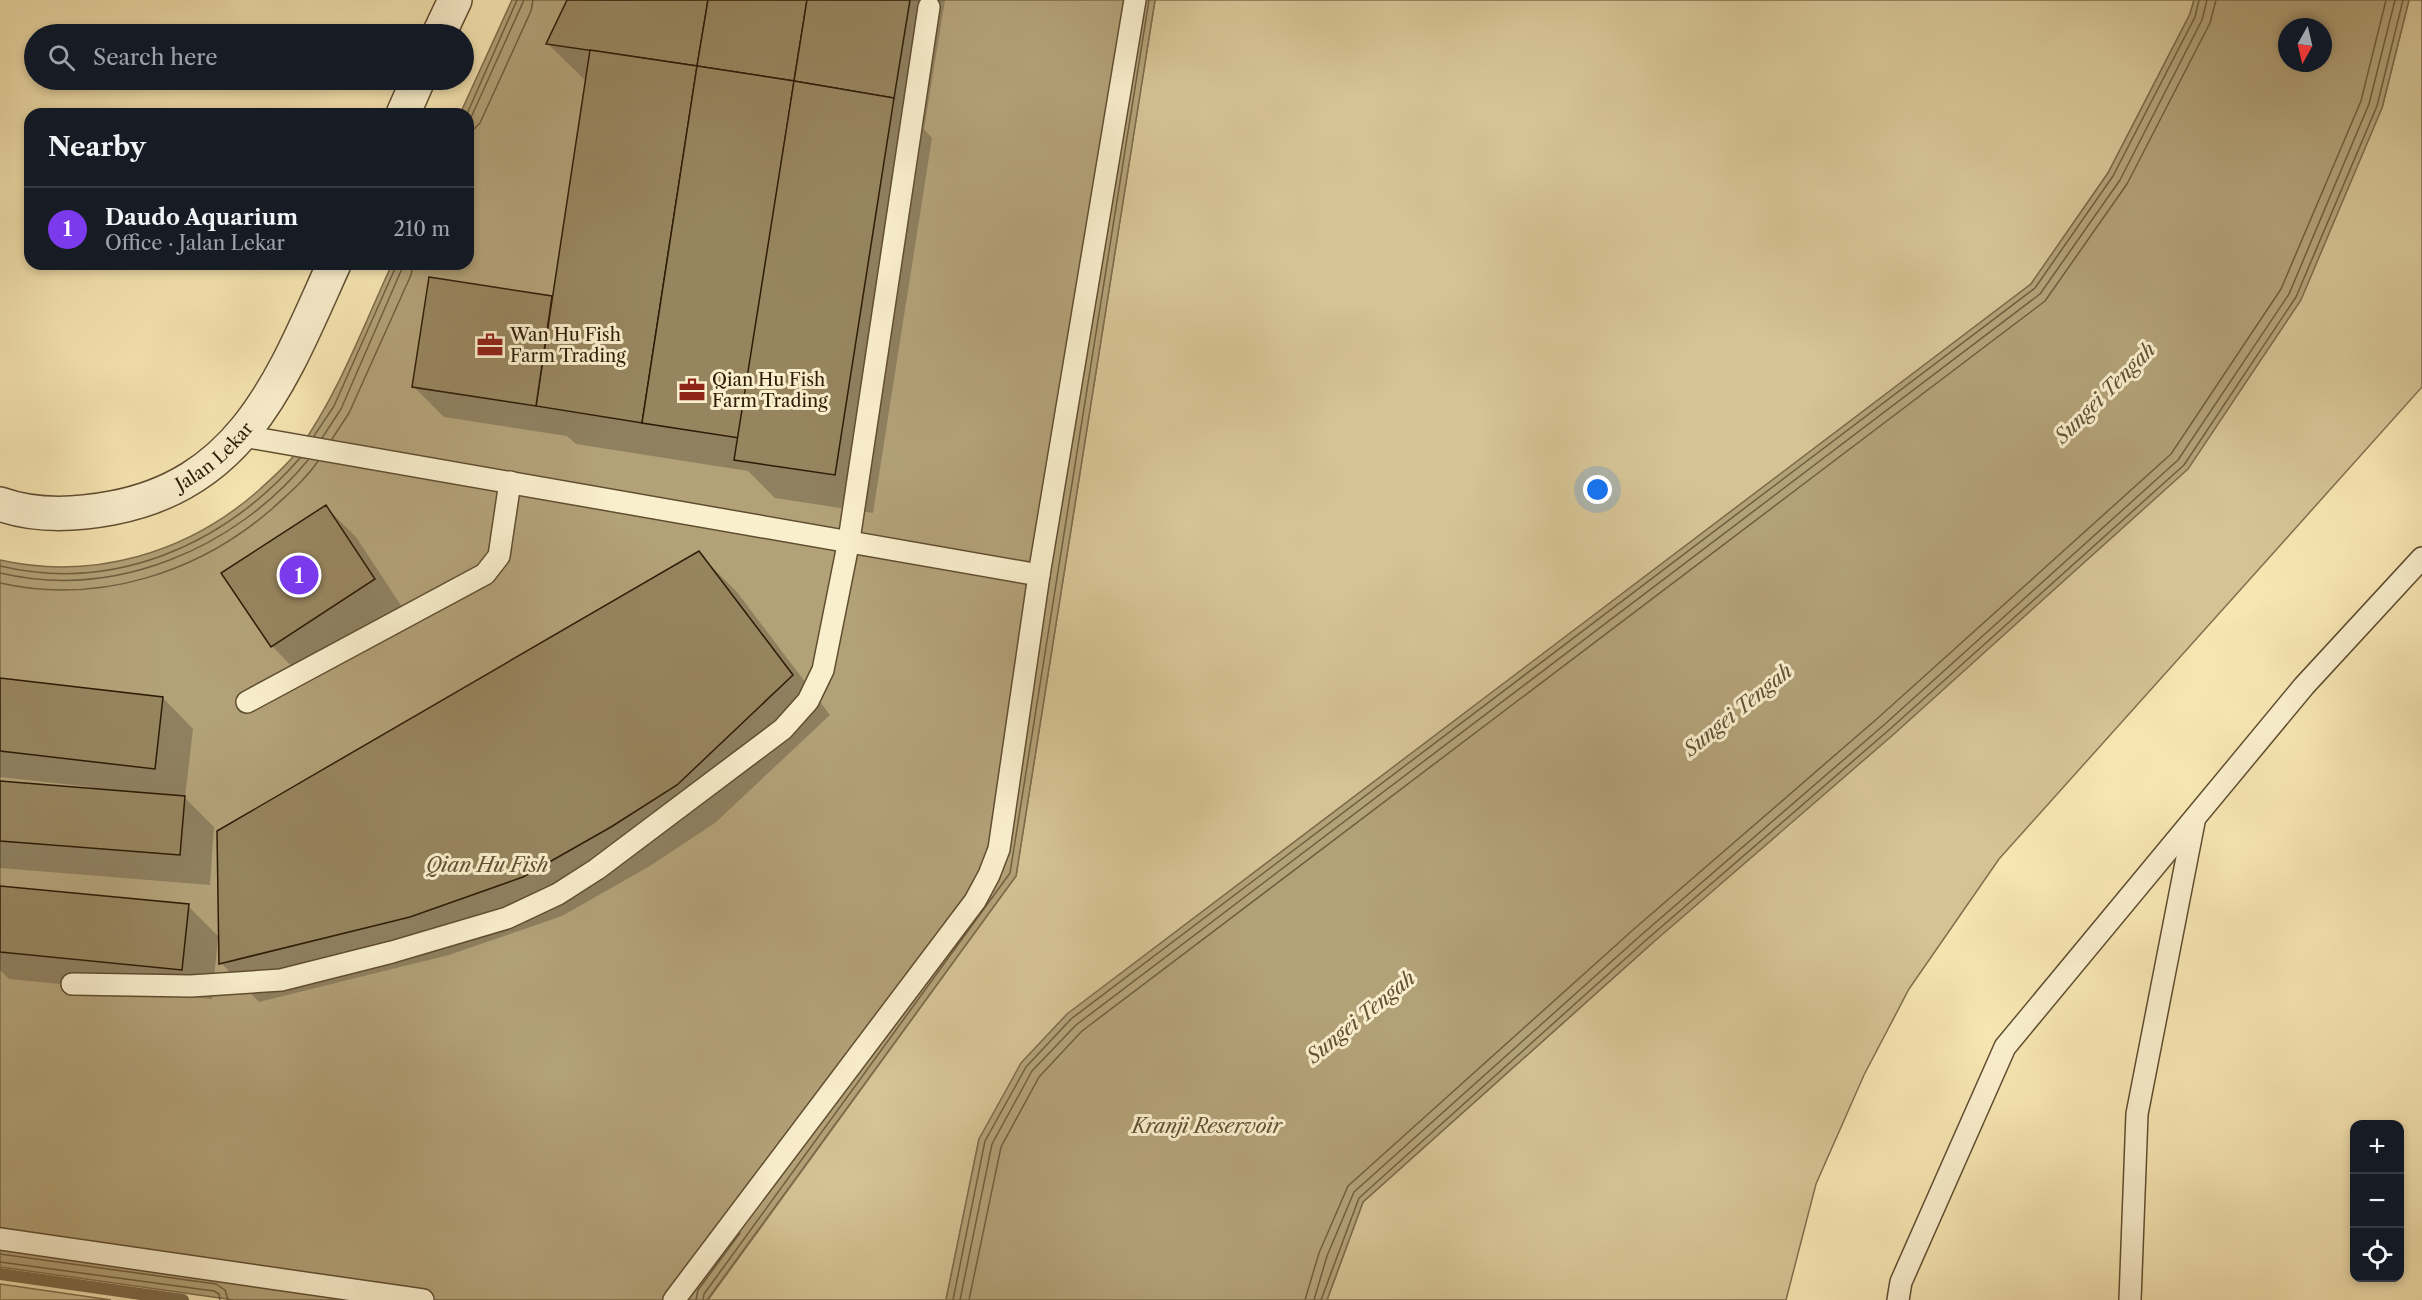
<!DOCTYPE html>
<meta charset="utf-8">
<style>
body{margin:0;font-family:"Libre Caslon Text",serif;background:#20242c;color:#f1f3f6}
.controls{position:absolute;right:18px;bottom:18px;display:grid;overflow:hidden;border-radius:12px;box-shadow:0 3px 9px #0003}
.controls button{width:54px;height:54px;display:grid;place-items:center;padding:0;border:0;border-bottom:2px solid #363941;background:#171b24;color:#f1f3f6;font:30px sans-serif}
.compass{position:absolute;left:2278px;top:18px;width:54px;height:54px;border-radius:50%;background:#171b24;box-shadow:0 3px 9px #0003;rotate:188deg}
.you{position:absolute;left:1598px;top:490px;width:21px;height:21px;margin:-15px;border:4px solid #fff;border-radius:50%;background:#1a73e8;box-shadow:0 0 0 9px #1a73e833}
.badge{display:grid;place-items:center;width:39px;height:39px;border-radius:50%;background:#7c3aed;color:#fff;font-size:20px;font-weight:700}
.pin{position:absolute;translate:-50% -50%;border:3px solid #fff;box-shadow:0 2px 6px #0006}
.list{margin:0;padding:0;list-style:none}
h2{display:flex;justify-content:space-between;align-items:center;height:78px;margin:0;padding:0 24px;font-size:26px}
h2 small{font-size:20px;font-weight:400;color:#9ea1a6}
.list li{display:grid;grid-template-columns:39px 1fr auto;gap:18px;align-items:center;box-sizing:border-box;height:84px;padding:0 24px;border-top:2px solid #363941}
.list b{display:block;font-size:22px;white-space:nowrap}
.list p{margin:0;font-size:20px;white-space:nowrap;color:#9ea1a6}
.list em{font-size:20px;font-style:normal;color:#9ea1a6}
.icon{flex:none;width:33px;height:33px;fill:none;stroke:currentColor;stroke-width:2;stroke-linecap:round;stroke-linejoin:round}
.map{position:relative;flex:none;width:2422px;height:1300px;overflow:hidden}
.search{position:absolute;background:#171b24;box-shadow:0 3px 9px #0003;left:24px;top:24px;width:450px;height:66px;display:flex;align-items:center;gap:15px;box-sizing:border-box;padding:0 21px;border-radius:33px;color:#9ea1a6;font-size:22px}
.panel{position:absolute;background:#171b24;box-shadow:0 3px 9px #0003;left:24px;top:108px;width:450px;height:162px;border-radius:18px}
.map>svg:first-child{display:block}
.green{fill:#d5c395;stroke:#826f4e;stroke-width:1.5}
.water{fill:#b3a178;stroke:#7e6b4a;stroke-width:1.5;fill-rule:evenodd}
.shadow{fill:#0003}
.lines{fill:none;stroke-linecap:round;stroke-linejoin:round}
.shore{stroke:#705e3f;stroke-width:1.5}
.stream{stroke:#7e6b4a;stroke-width:12}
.building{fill:#97855f;stroke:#2e1b06;stroke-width:1.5}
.service-casing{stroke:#604e31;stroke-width:24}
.minor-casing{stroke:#604e31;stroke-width:36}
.service{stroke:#faefcd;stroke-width:21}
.minor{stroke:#faefcd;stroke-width:33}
.labels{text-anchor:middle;stroke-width:6;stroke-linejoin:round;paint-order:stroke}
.poi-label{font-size:18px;fill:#2e1b06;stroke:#faefcd;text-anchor:start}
.street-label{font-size:18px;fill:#2e1b06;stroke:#faefcd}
.water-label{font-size:20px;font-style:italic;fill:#635134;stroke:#faefcd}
</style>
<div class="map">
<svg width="2422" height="1300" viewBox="0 0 2422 1300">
<rect width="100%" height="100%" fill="#f7e6b2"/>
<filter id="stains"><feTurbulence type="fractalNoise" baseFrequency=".00333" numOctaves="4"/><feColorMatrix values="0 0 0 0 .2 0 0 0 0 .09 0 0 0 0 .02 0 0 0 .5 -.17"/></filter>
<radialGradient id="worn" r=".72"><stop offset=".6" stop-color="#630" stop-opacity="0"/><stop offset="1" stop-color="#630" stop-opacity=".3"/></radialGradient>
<g class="green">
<polygon points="1155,0 2194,0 2190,14 2108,173 2031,284 1067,1015 979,1139 946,1300 708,1300 1016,876"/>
<polygon points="2409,0 2422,0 2422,387 1999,859 1909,989 1864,1075 1816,1184 1786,1300 1327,1300 1363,1202 1649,946 2382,108"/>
<polygon points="0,1284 111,1300 0,1300"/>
</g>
<g class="water">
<path d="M512 0H1155L1016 876 707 1300H234L0 1267V560C93 581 188 553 259 490 272 478 286 466 297 452 338 395 363 327 392 264H468V114H460Z"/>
<path d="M2194 0H2409L2382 108 2301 300 2188 469 1894 734 1649 946 1363 1202 1327 1300H946L979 1139 1021 1063 1067 1014 2031 284 2108 173 2190 14ZM2287 27H2323V63H2287Z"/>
</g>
<g class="shadow">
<polygon points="568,0 945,0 924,129 932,138 873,513 775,498 748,471 576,444 567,436 444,417 414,387 552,297 554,299 587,82 548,44"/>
<polygon points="326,507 356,537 404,610 302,677 272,646"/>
<polygon points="698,553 737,592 830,715 715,823 650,866 562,916 449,955 259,1002 221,963 220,938 218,938 212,999 9,979 0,970 0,887 188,906 220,938"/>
<polygon points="0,679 163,698 193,729 185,798 214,827 210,885 0,868 0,783 91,790 91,787 0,777"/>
</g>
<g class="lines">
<g class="shore">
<polyline points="467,114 517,0"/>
<polyline points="468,124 524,0"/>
<polyline points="468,135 480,123 531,11 533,0"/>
<polyline points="314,436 334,406 397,264"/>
<polyline points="322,438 341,409 404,264"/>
<polyline points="332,439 349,413 411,275 413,264"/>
<path d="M0 566C115 593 224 545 300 458"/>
<path d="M0 573C115 600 235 549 308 460"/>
<path d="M0 583C98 605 199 573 273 508 289 493 306 479 318 461"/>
<polyline points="0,1254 216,1284 225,1290 228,1300"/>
<polyline points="0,1262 214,1291 219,1294 220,1300"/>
<polyline points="696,1300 698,1290 740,1233"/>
<polyline points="703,1300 704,1294 1010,873 1149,0"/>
<polyline points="953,1300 985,1141 1026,1067 1071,1019 2035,288 2113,176 2195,17 2199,0"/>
<polyline points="960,1300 992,1144 1032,1071 1076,1025 2040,294 2120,180 2202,20 2207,0"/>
<polyline points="969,1300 1001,1147 1039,1077 1082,1031 2045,301 2127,184 2210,23 2216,0"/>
<polyline points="1305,1300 1319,1253 1348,1186 1634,929 1879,717 2171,454 2281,289 2361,101 2386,0"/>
<polyline points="1314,1300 1327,1256 1354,1192 1640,936 1885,724 2178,460 2289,294 2369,104 2395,0"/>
<polyline points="1321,1300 1359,1198 1645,941 1890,729 2184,465 2296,297 2377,106 2403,0"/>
</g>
<polyline class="stream" points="0,1274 183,1300"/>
</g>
<g class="building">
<polygon points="567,0 708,0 697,66 546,44"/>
<polygon points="708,0 807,0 794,81 697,66"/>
<polygon points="807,0 910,0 894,98 794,81"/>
<polygon points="590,50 697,66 642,423 536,406"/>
<polygon points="697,66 794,81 739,438 642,423"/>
<polygon points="794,81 894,98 835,475 734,460"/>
<polygon points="429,277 552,296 536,406 412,387"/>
<polygon points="326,505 375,579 271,647 221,573"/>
<polygon points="699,551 793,675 677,785 611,827 523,877 410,917 219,964 217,831"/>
<polygon points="0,678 163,697 155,769 0,751"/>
<polygon points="0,781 185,796 180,855 0,841"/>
<polygon points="0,886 189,904 182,970 0,952"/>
</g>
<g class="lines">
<g class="service-casing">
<g id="service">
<polyline points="243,436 1039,575"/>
<polyline points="247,702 485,574 499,556 510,482"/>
<polyline points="72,984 191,986 281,980 392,952 507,918 558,894 597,869 783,729 808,701 823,670 849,540 929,7"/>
<polyline points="0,1239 423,1300"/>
<polyline points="674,1300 975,901 989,875 999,849 1039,575 1135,0"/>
<polyline points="1898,1300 1901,1282 2005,1047 2304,686 2422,558"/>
<polyline points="2130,1300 2137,1114 2194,822"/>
</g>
</g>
<g class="minor-casing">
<g id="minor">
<polyline points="439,34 455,0"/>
<polyline points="403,114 418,80"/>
<path id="s1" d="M0 504C36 517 75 515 112 508 246 483 284 374 334 264"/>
</g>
</g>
<use href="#service" class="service"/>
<use href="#minor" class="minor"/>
</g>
<defs>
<g id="office-bare" transform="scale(2.07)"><path d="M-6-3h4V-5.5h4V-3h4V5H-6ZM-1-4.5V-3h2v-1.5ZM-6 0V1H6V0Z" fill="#8f2418" stroke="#faefcd" stroke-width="2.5" paint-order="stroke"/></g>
</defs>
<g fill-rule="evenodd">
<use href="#office-bare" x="490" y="345"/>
<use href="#office-bare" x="692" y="390"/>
</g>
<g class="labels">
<g class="poi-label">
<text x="510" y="341">Wan Hu Fish<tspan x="510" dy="21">Farm Trading</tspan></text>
<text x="712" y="386">Qian Hu Fish<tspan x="712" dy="21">Farm Trading</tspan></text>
</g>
<g class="street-label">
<text dy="6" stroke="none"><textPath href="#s1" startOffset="230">Jalan Lekar</textPath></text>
</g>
<g class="water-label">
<text transform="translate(2105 393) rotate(-45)" y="7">Sungei Tengah</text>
<text transform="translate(1738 710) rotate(-39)" y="7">Sungei Tengah</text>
<text x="487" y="872">Qian Hu Fish</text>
<text transform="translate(1361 1017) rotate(-39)" y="7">Sungei Tengah</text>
<text x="1207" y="1133">Kranji Reservoir</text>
</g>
</g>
<rect width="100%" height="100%" filter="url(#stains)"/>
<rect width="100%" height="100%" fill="url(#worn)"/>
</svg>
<div class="controls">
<button>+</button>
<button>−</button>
<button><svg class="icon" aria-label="locate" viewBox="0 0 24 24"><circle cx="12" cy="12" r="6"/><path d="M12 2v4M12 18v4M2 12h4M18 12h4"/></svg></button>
</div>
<svg class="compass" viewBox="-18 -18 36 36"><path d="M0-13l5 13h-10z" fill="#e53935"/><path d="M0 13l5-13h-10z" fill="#9ea1a6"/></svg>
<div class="you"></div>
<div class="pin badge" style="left:299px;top:575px">1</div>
<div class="search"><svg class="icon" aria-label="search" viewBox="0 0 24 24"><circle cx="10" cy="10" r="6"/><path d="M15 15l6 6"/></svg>Search here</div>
<section class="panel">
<h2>Nearby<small></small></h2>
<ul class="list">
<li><span class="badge">1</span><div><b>Daudo Aquarium</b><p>Office · Jalan Lekar</p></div><em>210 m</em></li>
</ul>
</section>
</div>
